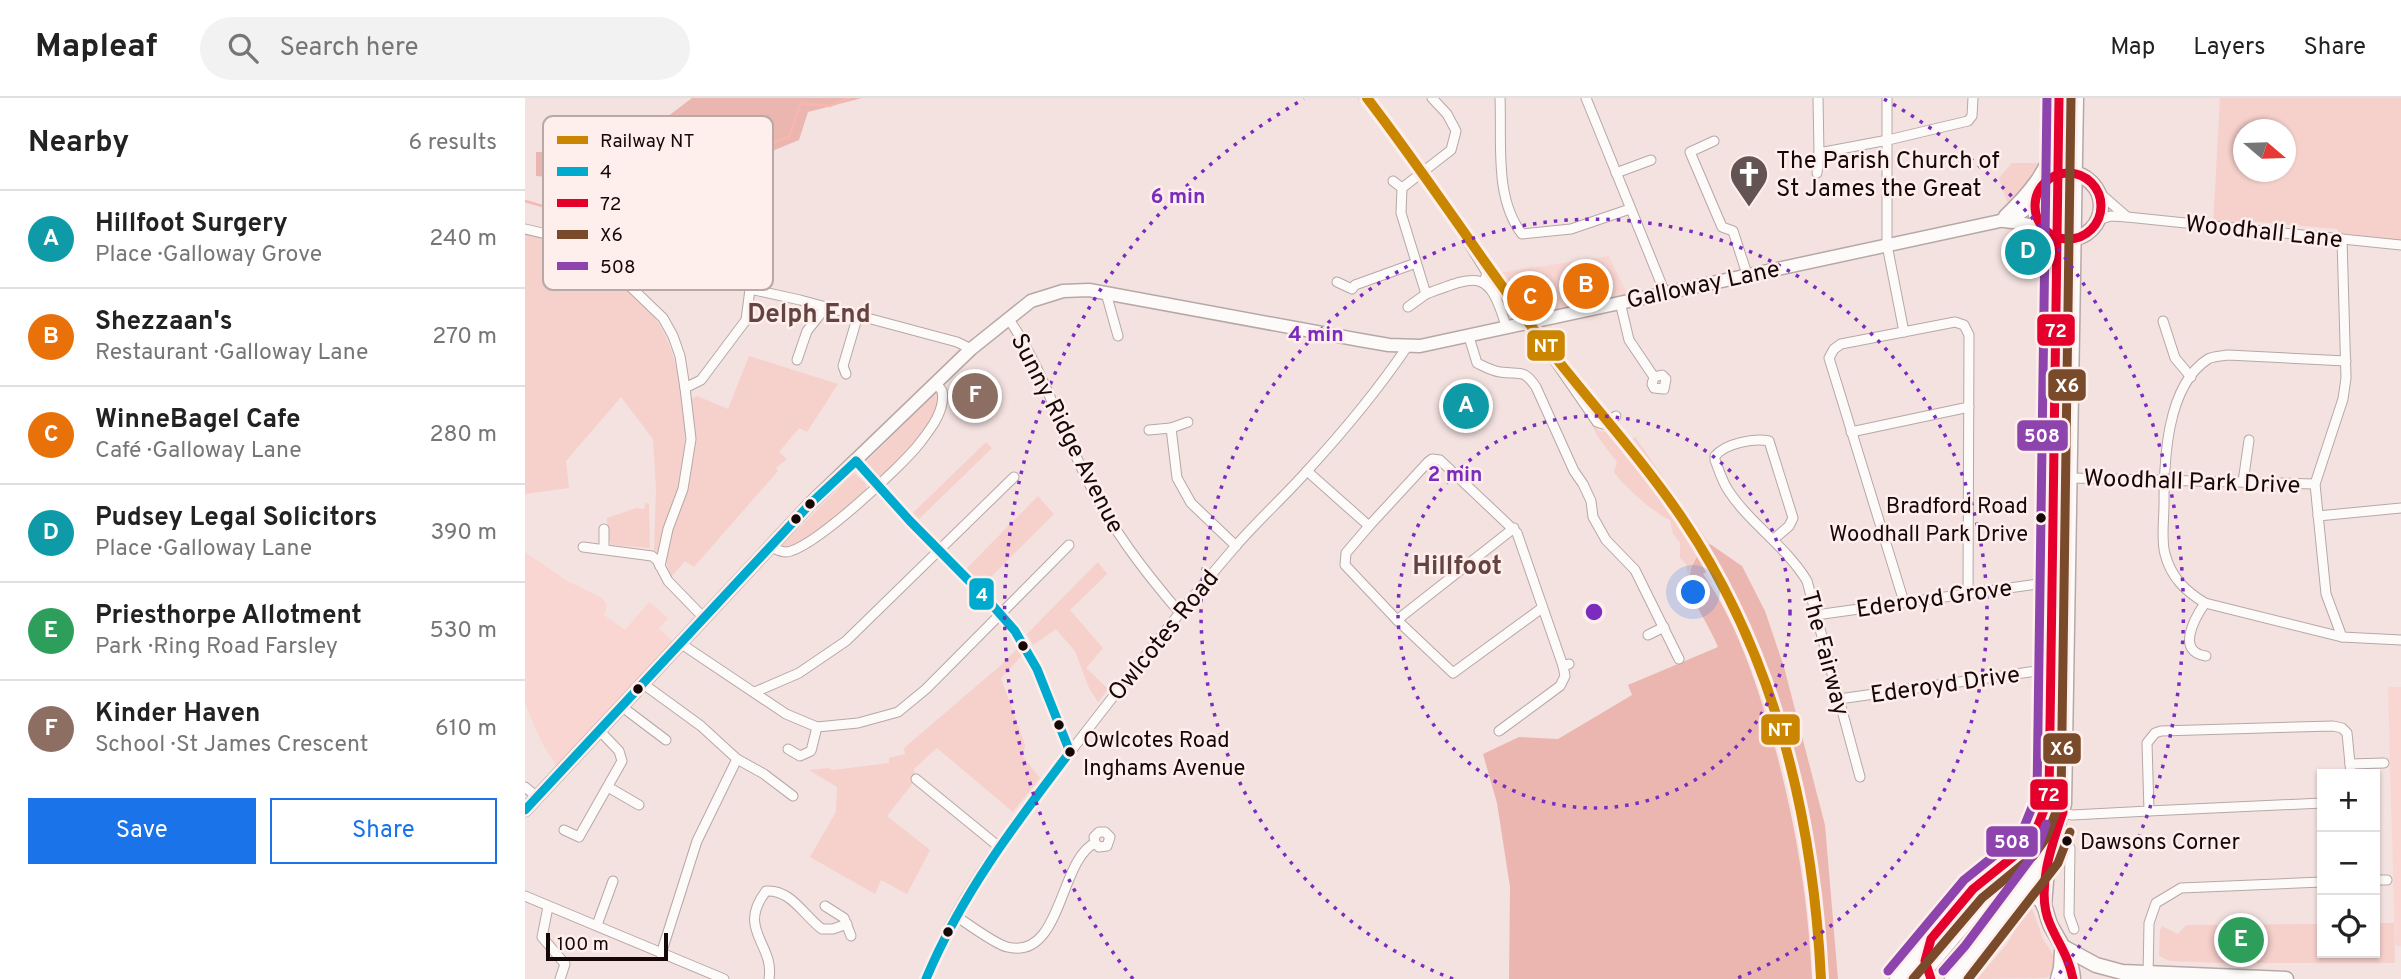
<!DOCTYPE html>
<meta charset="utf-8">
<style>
body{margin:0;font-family:Overpass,sans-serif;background:#f2f2f2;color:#222}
.controls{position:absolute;right:21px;bottom:21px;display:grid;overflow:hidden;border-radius:0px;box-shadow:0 2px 5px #0004}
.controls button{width:63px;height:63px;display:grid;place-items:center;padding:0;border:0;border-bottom:2px solid #e0e0e0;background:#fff;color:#222;font:35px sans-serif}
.compass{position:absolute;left:1708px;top:21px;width:63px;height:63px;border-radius:50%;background:#fff;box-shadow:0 2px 5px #0004;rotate:109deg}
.scale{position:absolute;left:21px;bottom:18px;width:122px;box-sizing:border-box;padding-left:7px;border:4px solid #150807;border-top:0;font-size:19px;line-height:24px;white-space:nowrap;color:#150807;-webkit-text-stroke:5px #feeeec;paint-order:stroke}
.you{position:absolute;left:1169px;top:495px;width:24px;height:24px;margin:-18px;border:5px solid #fff;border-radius:50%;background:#1a73e8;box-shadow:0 0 0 10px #1a73e833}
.badge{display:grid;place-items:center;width:46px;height:46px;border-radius:50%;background:#1a73e8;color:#fff;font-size:23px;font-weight:700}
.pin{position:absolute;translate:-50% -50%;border:4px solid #fff;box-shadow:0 2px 7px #0006}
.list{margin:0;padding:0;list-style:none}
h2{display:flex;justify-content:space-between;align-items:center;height:91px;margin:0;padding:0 28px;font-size:30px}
h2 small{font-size:23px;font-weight:400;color:#767676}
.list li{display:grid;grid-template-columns:46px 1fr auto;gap:21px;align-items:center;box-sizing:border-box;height:98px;padding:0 28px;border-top:2px solid #e0e0e0}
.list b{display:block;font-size:26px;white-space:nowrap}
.list p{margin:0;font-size:23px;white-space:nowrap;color:#767676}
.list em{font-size:23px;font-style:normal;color:#767676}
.actions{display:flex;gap:14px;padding:21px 28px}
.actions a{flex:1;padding:16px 0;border:2px solid #1a73e8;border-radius:0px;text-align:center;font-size:24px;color:#1a73e8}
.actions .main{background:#1a73e8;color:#fff}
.icon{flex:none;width:38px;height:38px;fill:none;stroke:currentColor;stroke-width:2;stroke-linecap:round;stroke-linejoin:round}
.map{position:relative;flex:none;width:1876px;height:881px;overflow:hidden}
header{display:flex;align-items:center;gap:42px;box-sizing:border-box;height:98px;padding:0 35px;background:#fff;border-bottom:2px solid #e0e0e0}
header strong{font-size:33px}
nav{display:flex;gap:38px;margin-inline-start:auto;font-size:24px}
.search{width:490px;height:63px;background:#f2f2f2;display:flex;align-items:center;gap:18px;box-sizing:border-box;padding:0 24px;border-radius:38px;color:#767676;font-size:26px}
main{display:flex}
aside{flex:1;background:#fff}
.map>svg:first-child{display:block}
.built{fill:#f9d6d2}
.green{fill:#f6d0cb;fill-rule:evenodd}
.forest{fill:#ebb6b0}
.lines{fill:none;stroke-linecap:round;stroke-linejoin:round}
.stream{stroke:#f7b7b0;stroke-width:2.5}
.minor-casing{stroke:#b6a8a6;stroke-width:11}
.major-casing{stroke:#b6a8a6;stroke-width:15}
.highway-casing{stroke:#b6a8a6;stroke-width:17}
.minor{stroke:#fdfbfa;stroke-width:9}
.major{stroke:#fdfbfa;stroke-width:12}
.highway{stroke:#fdfbfa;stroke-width:14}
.rail{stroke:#c9c3c3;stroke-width:2.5;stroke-dasharray:10 5;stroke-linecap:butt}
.bus-1-casing{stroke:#feeeec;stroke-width:14}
.bus-2-casing{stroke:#feeeec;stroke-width:14}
.bus-3-casing{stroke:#feeeec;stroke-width:14}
.bus-4-casing{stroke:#feeeec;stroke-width:14}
.bus-1{stroke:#00a9ce;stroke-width:9}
.bus-2{stroke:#e4002b;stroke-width:9}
.bus-3{stroke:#7a4b2a;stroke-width:9}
.bus-4{stroke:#8e44ad;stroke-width:9}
.rail-1-casing{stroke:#feeeec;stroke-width:16}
.rail-1{stroke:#ca8601;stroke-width:10}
.ring{fill:none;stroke:#7b2cbf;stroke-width:3.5;stroke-dasharray:3.5 7}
.bus-dot{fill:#150807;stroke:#feeeec;stroke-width:2.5}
.labels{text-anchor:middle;stroke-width:5;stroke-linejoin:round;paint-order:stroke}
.bus-label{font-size:22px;fill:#150807;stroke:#feeeec;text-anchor:start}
.poi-label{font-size:24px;fill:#150807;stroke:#feeeec;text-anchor:start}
.street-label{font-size:24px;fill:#150807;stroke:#feeeec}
.neighbourhood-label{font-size:26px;font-weight:bold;fill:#634440;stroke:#feeeec}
.key{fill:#feeeec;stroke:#b8a9a7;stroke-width:2}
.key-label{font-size:19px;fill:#150807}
.centre{fill:#7b2cbf;stroke:#feeeec;stroke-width:3.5}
.ring-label{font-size:21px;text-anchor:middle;font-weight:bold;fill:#7b2cbf;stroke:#feeeec;stroke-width:5;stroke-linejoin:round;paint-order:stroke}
.line-badge{stroke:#feeeec;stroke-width:2.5}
.badge-label{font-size:19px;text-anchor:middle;font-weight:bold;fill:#fff}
</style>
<header>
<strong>Mapleaf</strong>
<div class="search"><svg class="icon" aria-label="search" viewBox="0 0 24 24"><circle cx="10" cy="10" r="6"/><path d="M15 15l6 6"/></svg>Search here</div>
<nav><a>Map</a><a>Layers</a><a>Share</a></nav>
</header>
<main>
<aside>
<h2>Nearby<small>6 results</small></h2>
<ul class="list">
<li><span class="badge" style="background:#0f9aa8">A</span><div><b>Hillfoot Surgery</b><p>Place · Galloway Grove</p></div><em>240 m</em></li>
<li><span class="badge" style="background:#e8710a">B</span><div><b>Shezzaan's</b><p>Restaurant · Galloway Lane</p></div><em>270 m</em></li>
<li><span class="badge" style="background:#e8710a">C</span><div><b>WinneBagel Cafe</b><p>Café · Galloway Lane</p></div><em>280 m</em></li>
<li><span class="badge" style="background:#0f9aa8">D</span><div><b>Pudsey Legal Solicitors</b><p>Place · Galloway Lane</p></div><em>390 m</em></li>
<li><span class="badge" style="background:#2e9e5b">E</span><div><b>Priesthorpe Allotment</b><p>Park · Ring Road Farsley</p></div><em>530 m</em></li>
<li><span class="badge" style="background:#8d6e63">F</span><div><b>Kinder Haven</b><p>School · St James Crescent</p></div><em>610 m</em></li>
</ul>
<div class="actions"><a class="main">Save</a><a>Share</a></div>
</aside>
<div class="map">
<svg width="1876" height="881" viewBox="0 0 1876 881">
<rect width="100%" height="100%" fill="#f4e2e0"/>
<g class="built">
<polygon points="1084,158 1105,202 995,225 967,176"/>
<polygon points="0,454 42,483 77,500 82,507 79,517 100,532 124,504 143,520 134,531 153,548 35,673 17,645 0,606"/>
<polygon points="1863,589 1876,589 1876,848 1870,848"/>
</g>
<g class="green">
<path d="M1695 0H1876V147L1817 141 1812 131 1722 123 1724 131 1688 129ZM1718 32H1760V74H1718Z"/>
<polygon points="1487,65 1524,65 1485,113 1474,80"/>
<path d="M0 133C23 138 51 140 69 158 78 167 84 178 94 186 103 194 114 201 122 210 161 254 167 339 153 394 150 406 143 417 139 428 136 437 135 446 133 454L129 453 131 390 128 341 96 299 41 363 44 390 0 396Z"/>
<path d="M1006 229 1074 333 1084 334 1087 329 1101 346 1110 339 1185 446 1168 464 1163 477 1161 466 1155 460V444L1148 436 1145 422C1131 417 1097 386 1089 374L1092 364 1073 339 1063 320 1002 230Z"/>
<polygon points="224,258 313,286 282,334 274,330 254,354 262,361 251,370 253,373 169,469 160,463 146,479 138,454 158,391 166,341 162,304 172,298 203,311"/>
<path d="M412 294 415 301C402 334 381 355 356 379H352L340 365Z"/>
<polygon points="461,344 467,350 394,421 388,415"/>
<path d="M329 375 341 386V391C320 412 285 447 255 449Z"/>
<polygon points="513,398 529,416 458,487 441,471"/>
<polygon points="121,405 124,406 125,450 87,447 83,440 82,420 111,410 119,411"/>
<polygon points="573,464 582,476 545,512 578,550 561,570 583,591 573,604 564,590 550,553 531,531 508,547 502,536"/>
<polygon points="498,545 502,552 476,580 500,647 498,659 515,680 488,714 412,650 389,671 391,681 362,718 405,752 382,796 356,782 350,796 285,759 311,714 312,689 284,672 303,670 308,672 364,665 364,660 380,656 379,650 475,568"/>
<path d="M1482 799 1438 859 1418 881C1409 854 1439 850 1449 834 1450 830 1450 826 1452 823 1458 812 1470 802 1482 799Z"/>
<polygon points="1497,803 1500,804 1466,858 1443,881 1437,881 1451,864 1460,860 1470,849 1471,839"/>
<polygon points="1504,807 1509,815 1518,841 1531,861 1528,875 1521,880 1452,881 1482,846"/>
<polygon points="1850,825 1869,825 1870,865 1695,865 1645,863 1634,858 1635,832 1637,828 1653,836 1661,827 1797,826 1797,855 1850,855"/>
</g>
<g class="forest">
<polygon points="167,0 337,0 283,14 274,42 235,58 118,95 114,79 64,82 11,78 11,54 63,53 113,41"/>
<path d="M1185 446 1217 468 1240 513 1259 569 1300 727 1313 881H1299C1296 741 1258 592 1195 467L1178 476C1210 522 1228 575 1244 628 1268 711 1283 794 1287 881H984L985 789 972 705 958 656 994 639 1033 641 1107 597 1103 587 1193 549C1177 509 1142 481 1185 446Z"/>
</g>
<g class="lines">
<g class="stream">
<polyline points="117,89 208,60 264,39 276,5 304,8 325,0"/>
<polyline points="0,103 24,110 45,112"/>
</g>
<g class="minor-casing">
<g id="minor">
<path d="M907 0 922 16 931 33 926 52 877 90 876 115 901 196C952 177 964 170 981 228"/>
<path d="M975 0C977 44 969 100 997 136L1046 131 1105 111"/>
<polyline points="1061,0 1140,195"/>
<polyline points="1293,0 1294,55 1363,42 1443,23 1447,18 1448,0"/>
<polyline points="1362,0 1362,147 1379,234"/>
<polyline points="1189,43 1165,54 1197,129 1208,133 1222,176"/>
<polyline points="1091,75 1126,62"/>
<polyline points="1292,75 1294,55"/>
<polyline points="868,83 877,90"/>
<polyline points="1570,91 1602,119"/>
<polyline points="921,109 962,175 959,184"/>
<polyline points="1573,122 1586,118 1602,119 1876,147"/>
<polyline points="0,131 60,145 138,220 148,238 155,258 160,290 166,341 158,391 143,431 135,468"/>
<polyline points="1817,141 1821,280 1818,301 1790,386 1801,496 1817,539"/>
<polyline points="812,184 827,191 830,187 891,165"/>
<polyline points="581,195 593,238"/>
<polyline points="1095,204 1104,242 1129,279 1137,277 1141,281 1139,291 1129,290 1127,286 1129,279"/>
<polyline points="883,209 901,196"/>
<path d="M483 220C517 269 534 326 561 379 585 429 619 473 655 515"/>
<polyline points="1008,222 1014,240 1072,324 1078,326 1091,318"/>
<polyline points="1638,223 1650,260 1666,279"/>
<path d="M944 239 952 265C960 269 967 273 975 274 995 277 998 270 1011 289L1049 373 1058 386 1066 403 1068 419 1081 442 1110 472 1154 561"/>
<polyline points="272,262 282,233 301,209"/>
<path d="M1821 263 1703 257C1697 258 1688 258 1683 261 1641 288 1639 364 1639 407 1639 422 1636 441 1640 456 1646 479 1660 493 1680 505L1817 539 1876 542"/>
<polyline points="321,276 318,268 333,217"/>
<polyline points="160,290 176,282 221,222 225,191 275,202 432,244 446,251"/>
<polyline points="646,330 663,324"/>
<polyline points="624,332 646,330 652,380 666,405 711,448"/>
<polyline points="1326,334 1444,309"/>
<path d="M331 363C359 396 388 428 419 458 446 486 477 512 498 545 520 579 529 618 545 654"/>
<polyline points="782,373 844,428 903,364 907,361 915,362 992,435 1038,568"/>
<polyline points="1545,380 1790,386"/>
<polyline points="1718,384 1724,342"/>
<polyline points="1793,418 1876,410"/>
<polyline points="844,428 821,455 820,467 872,522 928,575 1017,510"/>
<path d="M1249 441 1264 428 1268 420 1244 343C1229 340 1201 345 1190 358V362C1194 372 1197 383 1203 392 1225 426 1261 448 1282 483L1335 679"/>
<polyline points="58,449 127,458 132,462 143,483 179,520"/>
<path d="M246 449C251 451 256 454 261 454 287 452 377 368 394 346 405 332 421 312 417 293L411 285"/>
<polyline points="79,450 79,431"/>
<polyline points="1379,504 1304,260 1309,251 1316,246 1430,224 1439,227 1444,237 1443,495"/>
<path d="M1680 505C1669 521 1651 554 1681 558"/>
<polyline points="1291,517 1527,484"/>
<polyline points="872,522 989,430"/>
<polyline points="1123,537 1139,529"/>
<polyline points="155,545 261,616 292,629 333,625 373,614 401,591 544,447"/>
<polyline points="117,585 176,628 212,661 239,676 268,698"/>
<polyline points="230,594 274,575 321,543 489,379"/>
<polyline points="1314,601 1526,571"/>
<polyline points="96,608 141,642"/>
<polyline points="974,633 1035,588 1040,578 1038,568 1044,566"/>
<polyline points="263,651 275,658 286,653 292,629"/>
<polyline points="1826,676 1825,666 1859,665"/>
<polyline points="391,681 473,748"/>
<polyline points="0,689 12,699"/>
<polyline points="83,689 114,707"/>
<polyline points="1624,713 1797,705"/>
<polyline points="1538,715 1547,717 1624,713 1622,645 1630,635 1636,633 1808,628 1817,630 1822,635 1825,666"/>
<polyline points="39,732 54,739 97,663 94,653 74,632"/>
<polyline points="1545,750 1544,817 1549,831"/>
<polyline points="1850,782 1862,782"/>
<polyline points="0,798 199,881"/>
<polyline points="300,808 319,820 326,838"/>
<polyline points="23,809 17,839 40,866 35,881"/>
<path d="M431 818C443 826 470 846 482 849 537 863 534 762 570 745L574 749 582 748 585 739 580 734H574L569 739 570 745"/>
<polyline points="72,827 88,783"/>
<polyline points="136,856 172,743 212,661"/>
<polyline points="1623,879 1624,825 1631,805 1656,790 1797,784"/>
<path d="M244 881C250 846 211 832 241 793 266 791 279 818 297 831H308L322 826"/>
<path d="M401 881C431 800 484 733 536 666 592 593 649 520 709 450 732 423 759 399 782 373 818 334 852 293 882 249"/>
</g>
</g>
<g class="major-casing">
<g id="major">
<path d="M1480 118C1503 96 1524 72 1530 41"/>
<polyline points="1479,123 1496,125 1517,131"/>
<polyline points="0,712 285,406 446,251 506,203 538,193 564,192 835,242 864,247 895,248 1475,123 1492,117 1510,105"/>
</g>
</g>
<g class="highway-casing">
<g id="highway">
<circle cx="1543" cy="108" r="33"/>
<polyline points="1519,808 1523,758"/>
<polyline points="1538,849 1571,867 1597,874 1761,881"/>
<polyline points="1372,881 1448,791 1499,750 1510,735 1524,699 1534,90 1534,0"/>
<path d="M1393 881 1458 804C1474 789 1502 782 1517 804 1522 811 1522 822 1527 830 1536 846 1547 862 1548 881"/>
<polyline points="1427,881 1449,856 1523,758 1539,706 1551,0"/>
<polyline points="1533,881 1536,870 1537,853"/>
</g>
</g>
<use href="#minor" class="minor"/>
<use href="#major" class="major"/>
<use href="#highway" class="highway"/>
<g class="rail">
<polyline points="834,0 883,62"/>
<path d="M1188 478C1250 602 1288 742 1291 881"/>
</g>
<g class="bus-1-casing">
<g id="bus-1">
<polyline points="331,363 385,423 461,500 490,533 512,571 545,654"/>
<polyline points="0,712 285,406 331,363"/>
<path d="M401 881C436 797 490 726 545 654"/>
</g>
</g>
<g class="bus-2-casing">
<g id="bus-2">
<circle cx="1543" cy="108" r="33"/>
<path d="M1538 714C1527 746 1510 793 1525 826 1534 847 1543 857 1548 881"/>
<polyline points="1406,881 1400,863 1406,841 1448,791 1499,750 1510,735 1524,699 1534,0"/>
</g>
</g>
<g class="bus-3-casing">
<g id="bus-3">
<polyline points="1388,881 1457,800 1508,758 1521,740 1536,701 1546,0"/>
<polyline points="1443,881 1533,765 1545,734"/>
</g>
</g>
<g class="bus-4-casing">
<g id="bus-4">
<polyline points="1363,873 1439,782 1490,741 1499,729 1512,697 1522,0"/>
<polyline points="1418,873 1440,848 1512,752 1521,726"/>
</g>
</g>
<use href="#bus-1" class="bus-1"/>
<use href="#bus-2" class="bus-2"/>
<use href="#bus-3" class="bus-3"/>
<use href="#bus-4" class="bus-4"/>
<g class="rail-1-casing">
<path id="rail-1" d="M842 0C902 78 956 162 1016 241 1062 301 1114 357 1157 420 1250 557 1288 718 1296 881"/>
</g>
<use href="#rail-1" class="rail-1"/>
</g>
<g class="ring">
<circle cx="1069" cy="514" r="196"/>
<path d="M928 881A393 393 0 1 1 1210 881"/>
<path d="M608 881A589 589 0 0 1 779 1M1359 1A589 589 0 0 1 1530 881"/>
</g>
<defs>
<g id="church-pin" transform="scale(2.0125)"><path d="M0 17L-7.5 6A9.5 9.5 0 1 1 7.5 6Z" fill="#635453" stroke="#feeeec"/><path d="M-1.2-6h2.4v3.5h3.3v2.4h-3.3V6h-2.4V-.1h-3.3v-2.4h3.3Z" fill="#fff"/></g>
</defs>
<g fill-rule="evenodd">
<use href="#church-pin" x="1224" y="76"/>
</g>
<g class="bus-dot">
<circle cx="285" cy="406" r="6"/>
<circle cx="1516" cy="420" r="6"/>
<circle cx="271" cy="421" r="6"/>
<circle cx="498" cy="548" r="6"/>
<circle cx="113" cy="591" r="6"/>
<circle cx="534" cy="627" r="6"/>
<circle cx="545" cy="654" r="6"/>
<circle cx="1542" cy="743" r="6"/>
<circle cx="423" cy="834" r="6"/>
</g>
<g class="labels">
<g class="bus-label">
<text x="1503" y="415" text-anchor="end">Bradford Road<tspan x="1503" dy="28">Woodhall Park Drive</tspan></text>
<text x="558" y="649">Owlcotes Road<tspan x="558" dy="28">Inghams Avenue</tspan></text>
<text x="1555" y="751">Dawsons Corner</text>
</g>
<g class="poi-label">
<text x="1251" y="70">The Parish Church of<tspan x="1251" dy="28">St James the Great</tspan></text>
</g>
<g class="street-label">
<text transform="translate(1739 133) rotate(6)" y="8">Woodhall Lane</text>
<text transform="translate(1178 186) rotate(-12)" y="8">Galloway Lane</text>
<text transform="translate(543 335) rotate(63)" y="8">Sunny Ridge Avenue</text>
<text transform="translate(1667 383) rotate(2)" y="8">Woodhall Park Drive</text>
<text transform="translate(1409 500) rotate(-8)" y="8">Ederoyd Grove</text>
<text transform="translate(638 537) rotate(-51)" y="8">Owlcotes Road</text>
<text transform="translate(1301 555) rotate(75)" y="8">The Fairway</text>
<text transform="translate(1420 586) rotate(-8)" y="8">Ederoyd Drive</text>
</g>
<g class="neighbourhood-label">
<text x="284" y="224">Delph End</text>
<text x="932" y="476">Hillfoot</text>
</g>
</g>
<rect x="18" y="18" width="230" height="174" rx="10" class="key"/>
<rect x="32" y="38" width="31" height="8" fill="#ca8601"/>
<rect x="32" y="69" width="31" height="9" fill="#00a9ce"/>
<rect x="32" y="101" width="31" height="8" fill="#e4002b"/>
<rect x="32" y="132" width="31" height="9" fill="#7a4b2a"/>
<rect x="32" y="164" width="31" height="8" fill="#8e44ad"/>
<g class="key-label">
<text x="75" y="49">Railway NT</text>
<text x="75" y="80">4</text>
<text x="75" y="112">72</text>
<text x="75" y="143">X6</text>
<text x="75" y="175">508</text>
</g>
<circle cx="1069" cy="514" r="10" class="centre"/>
<g class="ring-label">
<text x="653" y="105">6 min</text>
<text x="791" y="243">4 min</text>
<text x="930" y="383">2 min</text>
</g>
<g class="line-badge">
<rect x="1511" y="215" width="40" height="34" rx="7" fill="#e4002b"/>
<rect x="1001" y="231" width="40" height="33" rx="7" fill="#ca8601"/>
<rect x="1522" y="270" width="40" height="34" rx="7" fill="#7a4b2a"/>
<rect x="1491" y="321" width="53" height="33" rx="7" fill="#8e44ad"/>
<rect x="443" y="479" width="27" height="34" rx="7" fill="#00a9ce"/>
<rect x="1235" y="615" width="41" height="33" rx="7" fill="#ca8601"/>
<rect x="1517" y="634" width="40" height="33" rx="7" fill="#7a4b2a"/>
<rect x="1504" y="680" width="40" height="33" rx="7" fill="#e4002b"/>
<rect x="1460" y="727" width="54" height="33" rx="7" fill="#8e44ad"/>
</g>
<g class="badge-label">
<text x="1531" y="239">72</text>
<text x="1021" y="254">NT</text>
<text x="1542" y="294">X6</text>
<text x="1517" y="344">508</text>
<text x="457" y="503">4</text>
<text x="1255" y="638">NT</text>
<text x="1537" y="657">X6</text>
<text x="1524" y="703">72</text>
<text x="1487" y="750">508</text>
</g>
</svg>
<div class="controls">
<button>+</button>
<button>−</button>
<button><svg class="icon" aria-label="locate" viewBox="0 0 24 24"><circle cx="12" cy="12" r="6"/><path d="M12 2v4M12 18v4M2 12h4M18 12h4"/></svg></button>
</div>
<svg class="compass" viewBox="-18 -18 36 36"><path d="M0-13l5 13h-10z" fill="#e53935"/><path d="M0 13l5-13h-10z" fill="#767676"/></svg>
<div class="scale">100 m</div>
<div class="you"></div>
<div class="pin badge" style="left:941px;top:308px;background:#0f9aa8">A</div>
<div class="pin badge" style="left:1061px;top:188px;background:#e8710a">B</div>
<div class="pin badge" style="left:1005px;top:200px;background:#e8710a">C</div>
<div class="pin badge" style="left:1503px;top:154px;background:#0f9aa8">D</div>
<div class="pin badge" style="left:1716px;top:842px;background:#2e9e5b">E</div>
<div class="pin badge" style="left:450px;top:298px;background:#8d6e63">F</div>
</div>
</main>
